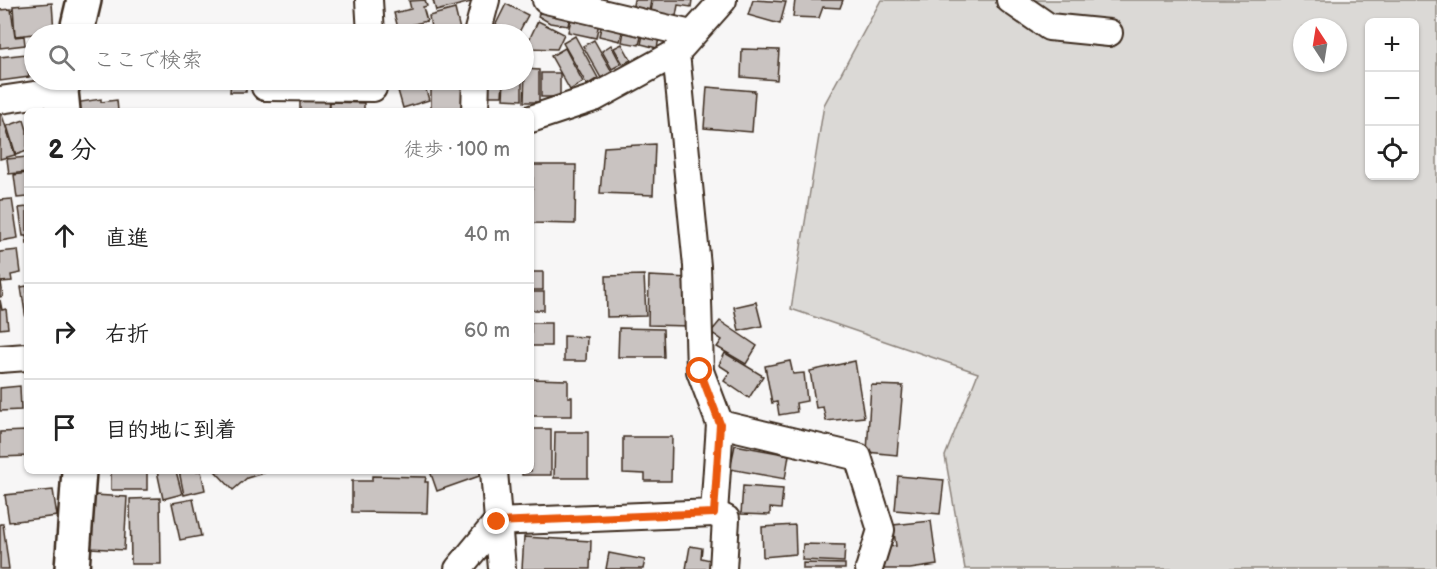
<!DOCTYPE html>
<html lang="ja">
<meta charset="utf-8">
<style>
body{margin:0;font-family:"Balsamiq Sans","Klee One",sans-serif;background:#f2f2f2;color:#222}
.controls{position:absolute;right:18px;top:18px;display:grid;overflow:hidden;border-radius:9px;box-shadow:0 2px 4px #0004}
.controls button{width:54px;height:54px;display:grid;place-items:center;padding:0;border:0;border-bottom:2px solid #e0e0e0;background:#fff;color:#222;font:30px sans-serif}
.compass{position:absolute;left:1293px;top:18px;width:54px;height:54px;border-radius:50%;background:#fff;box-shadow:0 2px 4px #0004;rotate:348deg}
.stop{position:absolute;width:18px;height:18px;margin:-14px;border:4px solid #ea580c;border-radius:50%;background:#fff}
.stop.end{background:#ea580c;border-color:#fff;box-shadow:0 2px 6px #0008}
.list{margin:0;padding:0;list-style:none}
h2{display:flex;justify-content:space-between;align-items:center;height:78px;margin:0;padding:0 24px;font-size:26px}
h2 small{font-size:20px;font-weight:400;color:#767676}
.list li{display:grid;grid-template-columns:39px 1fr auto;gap:18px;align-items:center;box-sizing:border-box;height:96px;padding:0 24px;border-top:2px solid #e0e0e0}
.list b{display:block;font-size:22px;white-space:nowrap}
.list em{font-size:20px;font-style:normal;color:#767676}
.icon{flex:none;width:33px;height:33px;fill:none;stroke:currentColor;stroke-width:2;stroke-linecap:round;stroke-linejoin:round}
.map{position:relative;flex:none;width:1437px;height:569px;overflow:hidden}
.search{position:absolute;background:#fff;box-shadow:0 2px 4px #0004;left:24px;top:24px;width:510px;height:66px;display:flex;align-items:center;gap:15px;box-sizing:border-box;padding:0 21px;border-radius:33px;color:#767676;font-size:22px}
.panel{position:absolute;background:#fff;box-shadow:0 2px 4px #0004;left:24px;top:108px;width:510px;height:366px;border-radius:9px}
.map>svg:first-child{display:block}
.green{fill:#dbd9d6;stroke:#8b827a;stroke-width:1.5;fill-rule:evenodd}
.building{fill:#c9c3c1;stroke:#3b2a1e;stroke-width:1.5}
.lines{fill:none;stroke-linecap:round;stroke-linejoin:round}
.minor-casing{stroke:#3b2a1e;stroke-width:30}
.major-casing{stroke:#3b2a1e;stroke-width:38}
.minor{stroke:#fff;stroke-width:26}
.major{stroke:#fff;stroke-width:33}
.route{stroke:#ea580c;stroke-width:8}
</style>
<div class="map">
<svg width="1437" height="569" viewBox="0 0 1437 569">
<rect width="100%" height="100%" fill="#f7f6f6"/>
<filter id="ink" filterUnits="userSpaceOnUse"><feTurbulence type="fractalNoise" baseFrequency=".0167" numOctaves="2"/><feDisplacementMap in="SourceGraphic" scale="12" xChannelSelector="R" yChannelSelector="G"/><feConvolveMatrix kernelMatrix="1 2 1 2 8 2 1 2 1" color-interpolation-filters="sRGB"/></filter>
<g filter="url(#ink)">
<path class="green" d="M881 0H1437V569H965L945 456 978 373 791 309 824 105ZM1370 22H1414V176H1370ZM1302 27H1338V63H1302Z"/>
<g class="building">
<polygon points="425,0 427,6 423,7 427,21 398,28 394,13 411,9 409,1"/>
<polygon points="433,0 471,0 471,2 436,11"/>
<polygon points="634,0 651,0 648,18 631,15"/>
<polygon points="653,0 692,0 691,7 678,5 675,21 650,17"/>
<polygon points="753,0 786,2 780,24 748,15"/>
<polygon points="795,0 843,0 840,8 823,7 819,18 793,17"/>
<polygon points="52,3 54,32 15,36 13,6"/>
<polygon points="506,4 528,15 518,34 506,34 496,24"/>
<polygon points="543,4 571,10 568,26 550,23 538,16"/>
<polygon points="11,9 15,37 24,36 25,45 0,48 0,10"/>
<polygon points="455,9 461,34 432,34 429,16"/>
<polygon points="573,11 600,17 596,38 568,32"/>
<polygon points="603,19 624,24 620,41 599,36"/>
<polygon points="538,21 564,34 557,49 524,48 524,37 529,40"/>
<polygon points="625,25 643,29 639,45 622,42"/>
<polygon points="425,26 427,34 403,34 402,32"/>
<polygon points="644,30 660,33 657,48 641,44"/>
<polygon points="575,36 598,78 587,85 563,43"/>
<polygon points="594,40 612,72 601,78 583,46"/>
<polygon points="34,44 34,75 31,76 27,45"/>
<polygon points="622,44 631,60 623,64 614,48"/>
<polygon points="611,45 621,64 612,69 602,51"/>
<polygon points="565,48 583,82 570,90 551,56"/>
<polygon points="742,49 779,50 777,80 741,77"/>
<polygon points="26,54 29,77 0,81 0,57"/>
<polygon points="525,69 539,70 539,102 524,102"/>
<rect x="541" y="73" width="19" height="24"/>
<polygon points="231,80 246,80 246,92 230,92"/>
<polygon points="395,80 423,80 429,100 403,108"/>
<polygon points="486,80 503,80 502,96 486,96"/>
<polygon points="504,80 522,80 522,100 503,99"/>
<rect x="431" y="85" width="33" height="25"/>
<polygon points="707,87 755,91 752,132 704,128"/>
<polygon points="300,98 330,98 329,111 300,111"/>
<polygon points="101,99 101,102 117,100 118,111 76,111 74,103"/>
<polygon points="330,102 364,103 364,111 330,111"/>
<polygon points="0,112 1,112 15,155 0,159"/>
<polygon points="24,120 27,130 27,151 16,155 7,126"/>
<polygon points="655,144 653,195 600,193 604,147"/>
<polygon points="27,157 27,172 9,174 7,159"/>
<polygon points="533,165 576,165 575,224 532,223"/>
<polygon points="27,173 27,197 17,198 14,175"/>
<polygon points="12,199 18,238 0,241 0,200"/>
<polygon points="27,207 27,245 26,236 23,236 19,208"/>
<polygon points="18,250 21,273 11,275 12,281 1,282 3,296 0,297 0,252"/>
<rect x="531" y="272" width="12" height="18"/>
<polygon points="644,275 646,316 607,317 606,276"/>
<polygon points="649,276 689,278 689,326 648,325"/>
<polygon points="27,286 27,325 21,287"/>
<rect x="531" y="292" width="13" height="18"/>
<polygon points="0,300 2,310 6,309 8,328 0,329"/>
<polygon points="756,302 762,326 739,331 734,307"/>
<polygon points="720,321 757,346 746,364 717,347 722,340 711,332"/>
<rect x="531" y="323" width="20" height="23"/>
<polygon points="619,328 663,329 664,357 618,357"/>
<polygon points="564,336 587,337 586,361 564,361"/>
<polygon points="725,353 763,376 749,398 724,381 730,372 719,365"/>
<polygon points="790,361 793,374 804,373 807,401 796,403 797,412 779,415 777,402 772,403 765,366"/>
<polygon points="855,361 864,417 826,421 823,407 816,408 810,371"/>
<polygon points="531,379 568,380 568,397 572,397 572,416 531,416"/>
<polygon points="871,385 903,386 897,455 867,452"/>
<polygon points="20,386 21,410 0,411 0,388"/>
<polygon points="531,429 551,429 551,475 522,475 522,471 531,471"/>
<polygon points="27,431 27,456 0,457 0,432"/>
<polygon points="555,432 588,432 588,478 554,478"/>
<polygon points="623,437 672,437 671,481 645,481 645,474 623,473"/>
<polygon points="735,445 789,455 785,479 730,469"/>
<rect x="111" y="471" width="36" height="19"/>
<polygon points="157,471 176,471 182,494 163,499"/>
<polygon points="179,471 201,471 205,490 184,495"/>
<polygon points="215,471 270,471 247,478 233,490"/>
<polygon points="430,471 484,471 485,474 437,491"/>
<polygon points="372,476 426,477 425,482 428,482 427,513 352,512 352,481 372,481"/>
<polygon points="898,476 944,480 940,514 895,510"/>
<polygon points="743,486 783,489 781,509 770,508 770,515 741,514"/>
<polygon points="53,490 57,516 9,522 5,495"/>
<polygon points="94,495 127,497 124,550 91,548"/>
<polygon points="160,498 161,564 131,564 130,499"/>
<polygon points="193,499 201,536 180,540 172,503"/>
<polygon points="931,521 937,565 910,569 881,569 878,548 896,546 893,525"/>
<polygon points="0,524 3,524 9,569 0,569"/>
<polygon points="795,525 796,554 763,557 762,527"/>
<polygon points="524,537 591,541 590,569 522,569"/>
<polygon points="803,544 845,545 844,562 802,560"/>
<polygon points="690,546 702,548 701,558 715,561 713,569 686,569"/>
<polygon points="609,553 645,560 643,569 606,569"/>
<polygon points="803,563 845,564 845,569 803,569"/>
</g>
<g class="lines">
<g class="minor-casing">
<g id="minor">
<polyline points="369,0 371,34"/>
<polyline points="546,0 691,34"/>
<polyline points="1010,0 1049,27 1109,33"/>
<polyline points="477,34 486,0"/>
<polyline points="265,87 373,88"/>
<polyline points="0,100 61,91"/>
<polyline points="475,111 476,80"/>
<polyline points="531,119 594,98 676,53 723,0"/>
<polyline points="0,359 27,357"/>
<polyline points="720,424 858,457 881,530 869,569"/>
<polyline points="494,471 502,569"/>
<polyline points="714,513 726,519 723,569"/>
<polyline points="458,569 497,522 714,513 720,424 700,371 697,266 676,53"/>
</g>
</g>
<g class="major-casing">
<g id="major">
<polyline points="76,34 84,0"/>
<polyline points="63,111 61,91 64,80"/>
<polyline points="72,569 79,471"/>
</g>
</g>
<use href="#minor" class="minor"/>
<use href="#major" class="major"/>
</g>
</g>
<g class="lines" filter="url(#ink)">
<polyline class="route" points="497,522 714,513 720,424 700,371"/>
</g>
</svg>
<div class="controls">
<button>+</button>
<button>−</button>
<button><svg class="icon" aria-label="locate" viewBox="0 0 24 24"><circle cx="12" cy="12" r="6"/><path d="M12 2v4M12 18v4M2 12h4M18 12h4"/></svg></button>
</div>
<svg class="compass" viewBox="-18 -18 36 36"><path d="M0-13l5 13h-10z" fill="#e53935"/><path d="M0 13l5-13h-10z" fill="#767676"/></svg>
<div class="stop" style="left:700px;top:371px"></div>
<div class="stop end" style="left:497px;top:522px"></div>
<div class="search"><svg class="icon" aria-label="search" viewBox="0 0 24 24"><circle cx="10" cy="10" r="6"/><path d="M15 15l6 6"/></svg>ここで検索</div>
<section class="panel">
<h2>2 分<small>徒歩 · 100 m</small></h2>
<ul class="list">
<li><svg class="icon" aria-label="ahead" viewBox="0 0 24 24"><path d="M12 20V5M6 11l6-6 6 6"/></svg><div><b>直進</b></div><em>40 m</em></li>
<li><svg class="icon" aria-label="right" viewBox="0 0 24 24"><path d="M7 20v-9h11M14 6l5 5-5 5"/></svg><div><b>右折</b></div><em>60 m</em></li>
<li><svg class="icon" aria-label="arrive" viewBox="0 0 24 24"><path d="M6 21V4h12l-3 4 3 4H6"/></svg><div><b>目的地に到着</b></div></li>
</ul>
</section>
</div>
